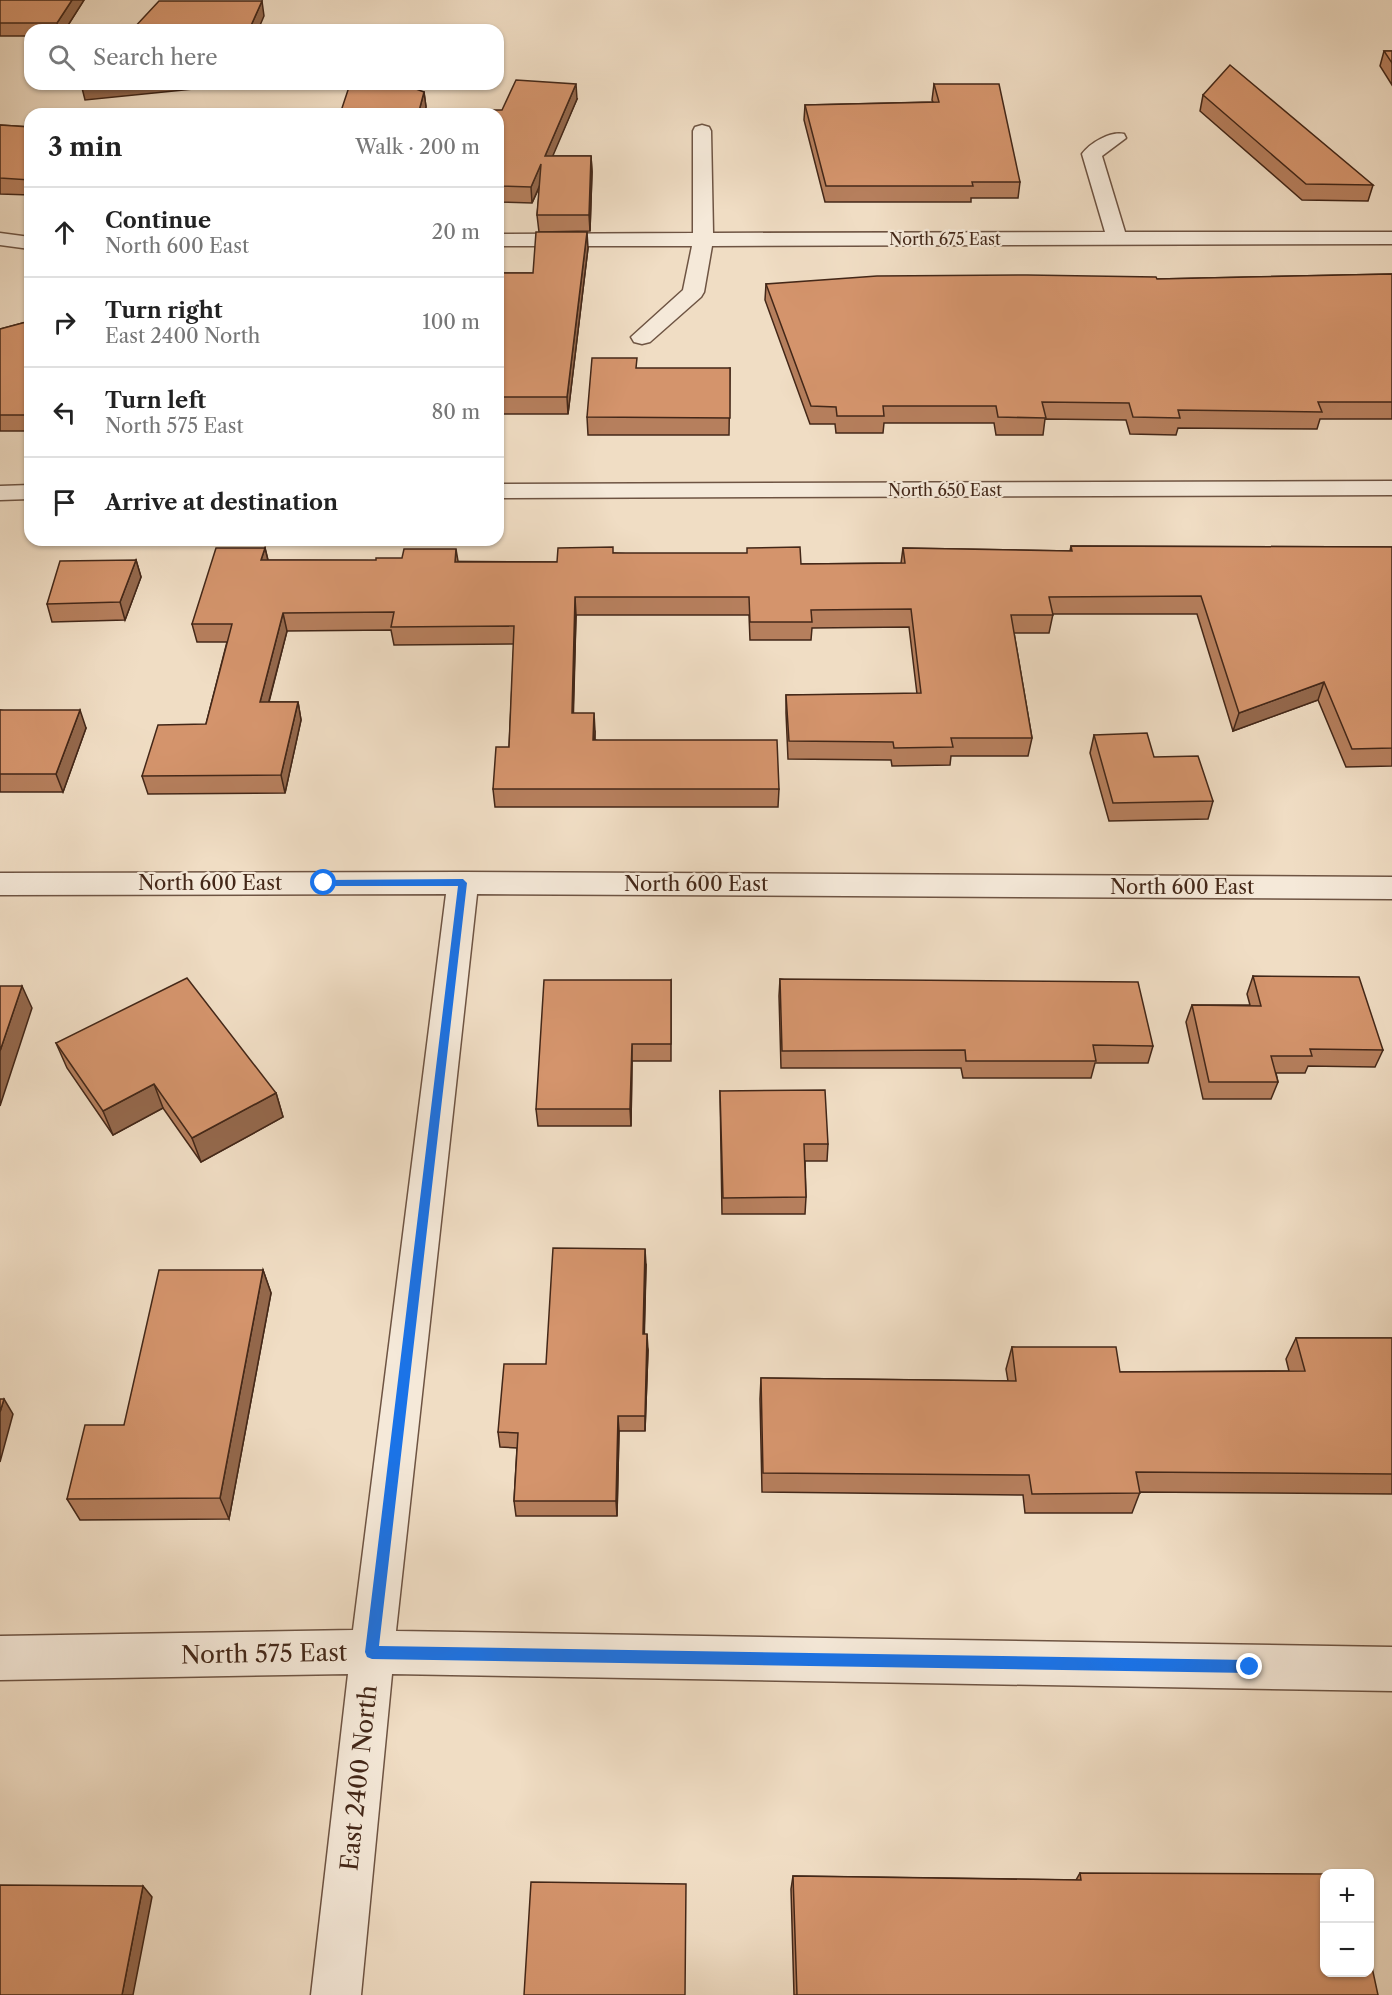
<!DOCTYPE html>
<meta charset="utf-8">
<style>
body{margin:0;font-family:"Libre Caslon Text",serif;background:#f6f6f6;color:#222}
.controls{position:absolute;right:18px;bottom:18px;display:grid;overflow:hidden;border-radius:12px;box-shadow:0 2px 4px #0004}
.controls button{width:54px;height:54px;display:grid;place-items:center;padding:0;border:0;border-bottom:2px solid #e0e0e0;background:#fff;color:#222;font:30px sans-serif}
.stop{position:absolute;width:18px;height:18px;margin:-14px;border:4px solid #1a73e8;border-radius:50%;background:#fff}
.stop.end{background:#1a73e8;border-color:#fff;box-shadow:0 2px 6px #0008}
.list{margin:0;padding:0;list-style:none}
h2{display:flex;justify-content:space-between;align-items:center;height:78px;margin:0;padding:0 24px;font-size:26px}
h2 small{font-size:20px;font-weight:400;color:#767676}
.list li{display:grid;grid-template-columns:39px 1fr auto;gap:18px;align-items:center;box-sizing:border-box;height:90px;padding:0 24px;border-top:2px solid #e0e0e0}
.list b{display:block;font-size:22px;white-space:nowrap}
.list p{margin:0;font-size:20px;white-space:nowrap;color:#767676}
.list em{font-size:20px;font-style:normal;color:#767676}
.icon{flex:none;width:33px;height:33px;fill:none;stroke:currentColor;stroke-width:2;stroke-linecap:round;stroke-linejoin:round}
.map{position:relative;flex:none;width:1392px;height:1995px;overflow:hidden}
.search{position:absolute;background:#fff;box-shadow:0 2px 4px #0004;left:24px;top:24px;width:480px;height:66px;display:flex;align-items:center;gap:15px;box-sizing:border-box;padding:0 21px;border-radius:18px;color:#767676;font-size:22px}
.panel{position:absolute;background:#fff;box-shadow:0 2px 4px #0004;left:24px;top:108px;width:480px;height:438px;border-radius:18px}
.map>svg:first-child{display:block}
.lines{fill:none;stroke-linecap:round;stroke-linejoin:round}
.minor-casing{stroke:#6e5443;stroke-width:3}
.minor{fill:#f5e9d9;fill-rule:evenodd}
.wall{fill:#b67f5d;stroke:#432718;stroke-width:1.5}
.shaded-wall{fill:#94684c;stroke:#432718;stroke-width:1.5}
.building{fill:#d4946c;stroke:#432718;stroke-width:1.5}
.route{fill:#1a73e8}
.labels{text-anchor:middle;stroke-width:4.5;stroke-linejoin:round;paint-order:stroke}
.far-street-label{font-size:16px;fill:#432718;stroke:#f5e9d9}
.street-label{font-size:20px;fill:#432718;stroke:#f5e9d9}
.near-street-label{font-size:24px;fill:#432718;stroke:#f5e9d9}
</style>
<div class="map">
<svg width="1392" height="1995" viewBox="0 0 1392 1995">
<rect width="100%" height="100%" fill="#f0ddc4"/>
<filter id="stains"><feTurbulence type="fractalNoise" baseFrequency=".00333" numOctaves="4"/><feColorMatrix values="0 0 0 0 .2 0 0 0 0 .09 0 0 0 0 .02 0 0 0 .5 -.17"/></filter>
<radialGradient id="worn" r=".72"><stop offset=".6" stop-color="#630" stop-opacity="0"/><stop offset="1" stop-color="#630" stop-opacity=".3"/></radialGradient>
<g class="lines">
<g class="minor-casing">
<g id="minor">
<path d="M702 125 709 127 711 131 713 233 1105 232 1082 154C1090 143 1110 131 1124 134L1126 138 1102 156 1125 232H1392V244L712 246 704 292 701 297 650 342 642 344 634 342 631 337 683 290 692 246H498V234L693 233V131L695 127Z"/>
<polygon points="0,233 30,237 30,249 0,245"/>
<polygon points="1392,481 1392,495 498,498 498,484"/>
<polygon points="30,485 30,499 0,500 0,486"/>
<polygon points="463,872 1392,877 1392,899 477,894 396,1631 1392,1647 1392,1691 392,1674 361,1995 311,1995 348,1674 0,1680 0,1636 353,1630 446,894 0,895 0,873"/>
</g>
</g>
<use href="#minor" class="minor"/>
</g>
<g class="wall">
<polygon points="0,0 84,0 65,30 30,30 30,36 0,36"/>
<polygon points="1384,51 1392,51 1392,85 1380,66"/>
<polygon points="934,84 1020,182 1018,198 971,198 971,202 825,202 804,120 805,105 933,102 932,100"/>
<polygon points="424,92 426,107 425,111 502,110 577,99 552,156 591,156 592,172 590,231 539,232 537,215 540,186 532,203 498,202 498,114 340,114"/>
<polygon points="1203,95 1373,185 1368,201 1302,200 1200,111"/>
<polygon points="0,125 30,127 30,195 0,194"/>
<polygon points="588,248 568,414 498,414 498,273 533,273"/>
<polygon points="1392,274 1392,419 1320,419 1317,429 1178,428 1176,435 1130,434 1126,420 1045,419 1043,435 996,435 994,423 884,423 883,433 836,433 835,424 810,424 765,300 766,284 1157,279"/>
<polygon points="30,321 30,431 0,431 0,329"/>
<polygon points="730,368 729,435 588,435 587,417"/>
<polygon points="1071,546 1392,547 1392,766 1346,767 1318,700 1233,731 1197,614 1053,614 1049,633 1014,633 1032,738 1028,756 951,756 950,765 892,766 891,760 788,759 786,713 786,695 917,694 909,627 812,628 811,640 750,640 749,615 576,615 573,713 595,731 595,740 779,789 778,807 495,807 493,789 509,747 514,644 394,645 391,630 287,631 269,702 298,702 301,720 285,793 148,794 142,776 206,724 227,642 197,642 192,624 265,548 268,560 557,562 613,553 801,564 901,563 903,548 1070,551"/>
<polygon points="136,560 141,577 125,620 52,622 47,604"/>
<polygon points="0,710 86,728 63,792 0,792"/>
<polygon points="1094,735 1154,757 1213,801 1208,819 1109,821 1090,753"/>
<polygon points="1253,976 1383,1050 1375,1067 1308,1066 1305,1073 1276,1073 1278,1082 1271,1099 1203,1099 1186,1022 1192,1005 1250,1005 1247,994"/>
<polygon points="780,979 1153,1046 1148,1063 1095,1063 1091,1078 963,1078 961,1068 781,1068 779,996"/>
<polygon points="671,980 671,1061 632,1061 631,1126 538,1126 536,1109"/>
<polygon points="56,1043 276,1093 283,1117 201,1162 163,1108 113,1135 67,1068"/>
<polygon points="720,1091 828,1144 827,1161 805,1161 806,1197 805,1214 722,1214"/>
<polygon points="646,1265 644,1334 648,1350 645,1431 619,1431 617,1516 516,1516 514,1501 517,1448 500,1447 498,1432 546,1364"/>
<polygon points="263,1270 271,1293 229,1519 80,1520 67,1499 124,1425"/>
<polygon points="1296,1338 1392,1338 1392,1494 1140,1492 1132,1513 1025,1513 1023,1495 762,1492 760,1399 761,1378 1008,1381 1006,1369 1012,1347 1120,1372 1289,1371 1286,1359"/>
<polygon points="1080,1873 1378,1995 794,1995 791,1889 793,1876 1076,1880"/>
</g>
<g class="shaded-wall">
<polygon points="72,0 84,0 65,30 59,30 57,23"/>
<polygon points="262,1 264,16 258,30 249,30"/>
<polygon points="81,84 234,84 233,85 85,100"/>
<polygon points="576,84 577,99 546,172 545,156"/>
<polygon points="424,92 426,107 424,114 419,111"/>
<polygon points="591,156 592,172 590,231 589,215"/>
<polygon points="541,164 542,180 532,203 531,187"/>
<polygon points="587,232 588,248 568,414 567,397"/>
<polygon points="265,548 269,565 261,560"/>
<polygon points="456,549 459,567 455,562"/>
<polygon points="136,560 141,577 125,620 120,602"/>
<polygon points="575,597 576,615 573,731 572,713"/>
<polygon points="283,613 287,631 264,720 260,702"/>
<polygon points="1324,682 1318,700 1233,731 1239,713"/>
<polygon points="298,702 301,720 285,793 281,775"/>
<polygon points="80,710 86,728 63,792 56,774"/>
<polygon points="594,713 595,731 594,758 593,740"/>
<polygon points="22,986 32,1008 0,1106 0,1051"/>
<polygon points="632,1044 632,1061 631,1126 630,1109"/>
<polygon points="154,1084 163,1108 113,1135 103,1111"/>
<polygon points="276,1093 283,1117 201,1162 192,1138"/>
<polygon points="645,1249 646,1265 644,1350 643,1334"/>
<polygon points="263,1270 271,1293 229,1519 220,1498"/>
<polygon points="647,1334 648,1350 645,1431 645,1416"/>
<polygon points="4,1399 13,1414 0,1462 0,1412"/>
<polygon points="618,1416 619,1431 617,1516 616,1501"/>
<polygon points="143,1886 152,1897 133,1995 122,1995"/>
</g>
<g class="building">
<polygon points="0,0 72,0 57,23 0,23"/>
<polygon points="159,1 262,1 249,30 132,30"/>
<polygon points="1384,51 1392,51 1392,63"/>
<polygon points="1230,65 1373,185 1306,184 1203,95"/>
<polygon points="516,80 576,84 545,156 591,156 589,215 537,215 541,164 531,187 498,186 498,114 340,114 350,84 403,84 424,92 419,111 502,110"/>
<polygon points="934,84 999,84 1020,182 972,182 973,186 826,186 805,105 939,102"/>
<polygon points="0,125 30,127 30,180 0,178"/>
<polygon points="536,232 587,232 567,397 498,397 498,273 533,273"/>
<polygon points="1392,274 1392,402 1318,402 1322,412 1178,410 1180,418 1133,417 1129,403 1042,402 1046,418 998,417 996,406 883,406 884,416 837,416 836,407 811,406 766,284 877,276 1027,275 1156,277 1157,279"/>
<polygon points="30,321 30,415 0,415 0,329"/>
<polygon points="592,358 637,358 636,368 730,368 730,418 587,417"/>
<polygon points="1071,546 1392,547 1392,748 1352,749 1324,682 1239,713 1201,596 1049,597 1053,615 1011,615 1032,738 951,738 953,747 894,748 893,742 789,741 786,695 921,693 911,609 811,610 812,622 750,622 749,597 575,597 572,713 594,713 593,740 777,740 779,789 493,789 496,747 509,747 514,626 391,627 394,612 283,613 260,702 298,702 281,775 142,776 158,725 206,724 232,624 192,624 216,548 265,548 261,560 376,560 376,558 402,558 404,549 456,549 455,562 557,562 558,548 613,547 613,553 747,553 747,548 800,547 801,564 905,563 903,548 1072,551"/>
<polygon points="136,560 120,602 47,604 60,561"/>
<polygon points="0,710 80,710 56,774 0,774"/>
<polygon points="1147,733 1154,757 1198,756 1213,801 1113,803 1094,735"/>
<polygon points="1253,976 1359,977 1383,1050 1310,1049 1312,1056 1271,1056 1278,1082 1209,1082 1192,1005 1261,1006"/>
<polygon points="187,978 276,1093 192,1138 154,1084 103,1111 56,1043"/>
<polygon points="780,979 1138,982 1153,1046 1093,1045 1096,1061 966,1061 965,1050 782,1051"/>
<polygon points="544,980 671,980 671,1044 632,1044 630,1109 536,1109"/>
<polygon points="0,986 22,986 0,1051"/>
<polygon points="825,1090 828,1144 804,1144 806,1197 723,1198 720,1091"/>
<polygon points="553,1248 645,1249 643,1334 647,1334 645,1416 618,1416 616,1501 514,1501 518,1433 498,1432 504,1364 546,1364"/>
<polygon points="159,1270 263,1270 220,1498 67,1499 85,1425 124,1425"/>
<polygon points="1296,1338 1392,1338 1392,1474 1136,1472 1140,1493 1032,1494 1029,1475 763,1473 761,1378 1016,1381 1012,1347 1116,1347 1120,1372 1305,1371"/>
<polygon points="0,1399 4,1399 0,1412"/>
<polygon points="1080,1873 1324,1874 1324,1972 1370,1972 1370,1958 1378,1995 797,1995 793,1876 1081,1880"/>
<polygon points="531,1882 686,1884 685,1995 524,1995"/>
<polygon points="0,1885 143,1886 122,1995 0,1995"/>
</g>
<polygon class="route" points="463,879 467,883 379,1646 1250,1660 1254,1662 1256,1667 1254,1671 1250,1673 372,1659 367,1657 365,1652 458,886 324,886 319,883 324,880"/>
<g class="labels">
<g class="far-street-label">
<text x="945" y="245">North 675 East</text>
<text x="945" y="496">North 650 East</text>
</g>
<g class="street-label">
<text x="210" y="890">North 600 East</text>
<text x="696" y="891">North 600 East</text>
<text x="1182" y="894">North 600 East</text>
</g>
<g class="near-street-label">
<text transform="translate(264 1654) rotate(-1)" y="8">North 575 East</text>
<text transform="translate(359 1778) rotate(-84)" y="8">East 2400 North</text>
</g>
</g>
<rect width="100%" height="100%" filter="url(#stains)"/>
<rect width="100%" height="100%" fill="url(#worn)"/>
</svg>
<div class="controls">
<button>+</button>
<button>−</button>
</div>
<div class="stop" style="left:324px;top:883px"></div>
<div class="stop end" style="left:1250px;top:1667px"></div>
<div class="search"><svg class="icon" aria-label="search" viewBox="0 0 24 24"><circle cx="10" cy="10" r="6"/><path d="M15 15l6 6"/></svg>Search here</div>
<section class="panel">
<h2>3 min<small>Walk · 200 m</small></h2>
<ul class="list">
<li><svg class="icon" aria-label="ahead" viewBox="0 0 24 24"><path d="M12 20V5M6 11l6-6 6 6"/></svg><div><b>Continue</b><p>North 600 East</p></div><em>20 m</em></li>
<li><svg class="icon" aria-label="right" viewBox="0 0 24 24"><path d="M7 20v-9h11M14 6l5 5-5 5"/></svg><div><b>Turn right</b><p>East 2400 North</p></div><em>100 m</em></li>
<li><svg class="icon" aria-label="left" viewBox="0 0 24 24"><path d="M17 20v-9H6M10 6l-5 5 5 5"/></svg><div><b>Turn left</b><p>North 575 East</p></div><em>80 m</em></li>
<li><svg class="icon" aria-label="arrive" viewBox="0 0 24 24"><path d="M6 21V4h12l-3 4 3 4H6"/></svg><div><b>Arrive at destination</b></div></li>
</ul>
</section>
</div>
